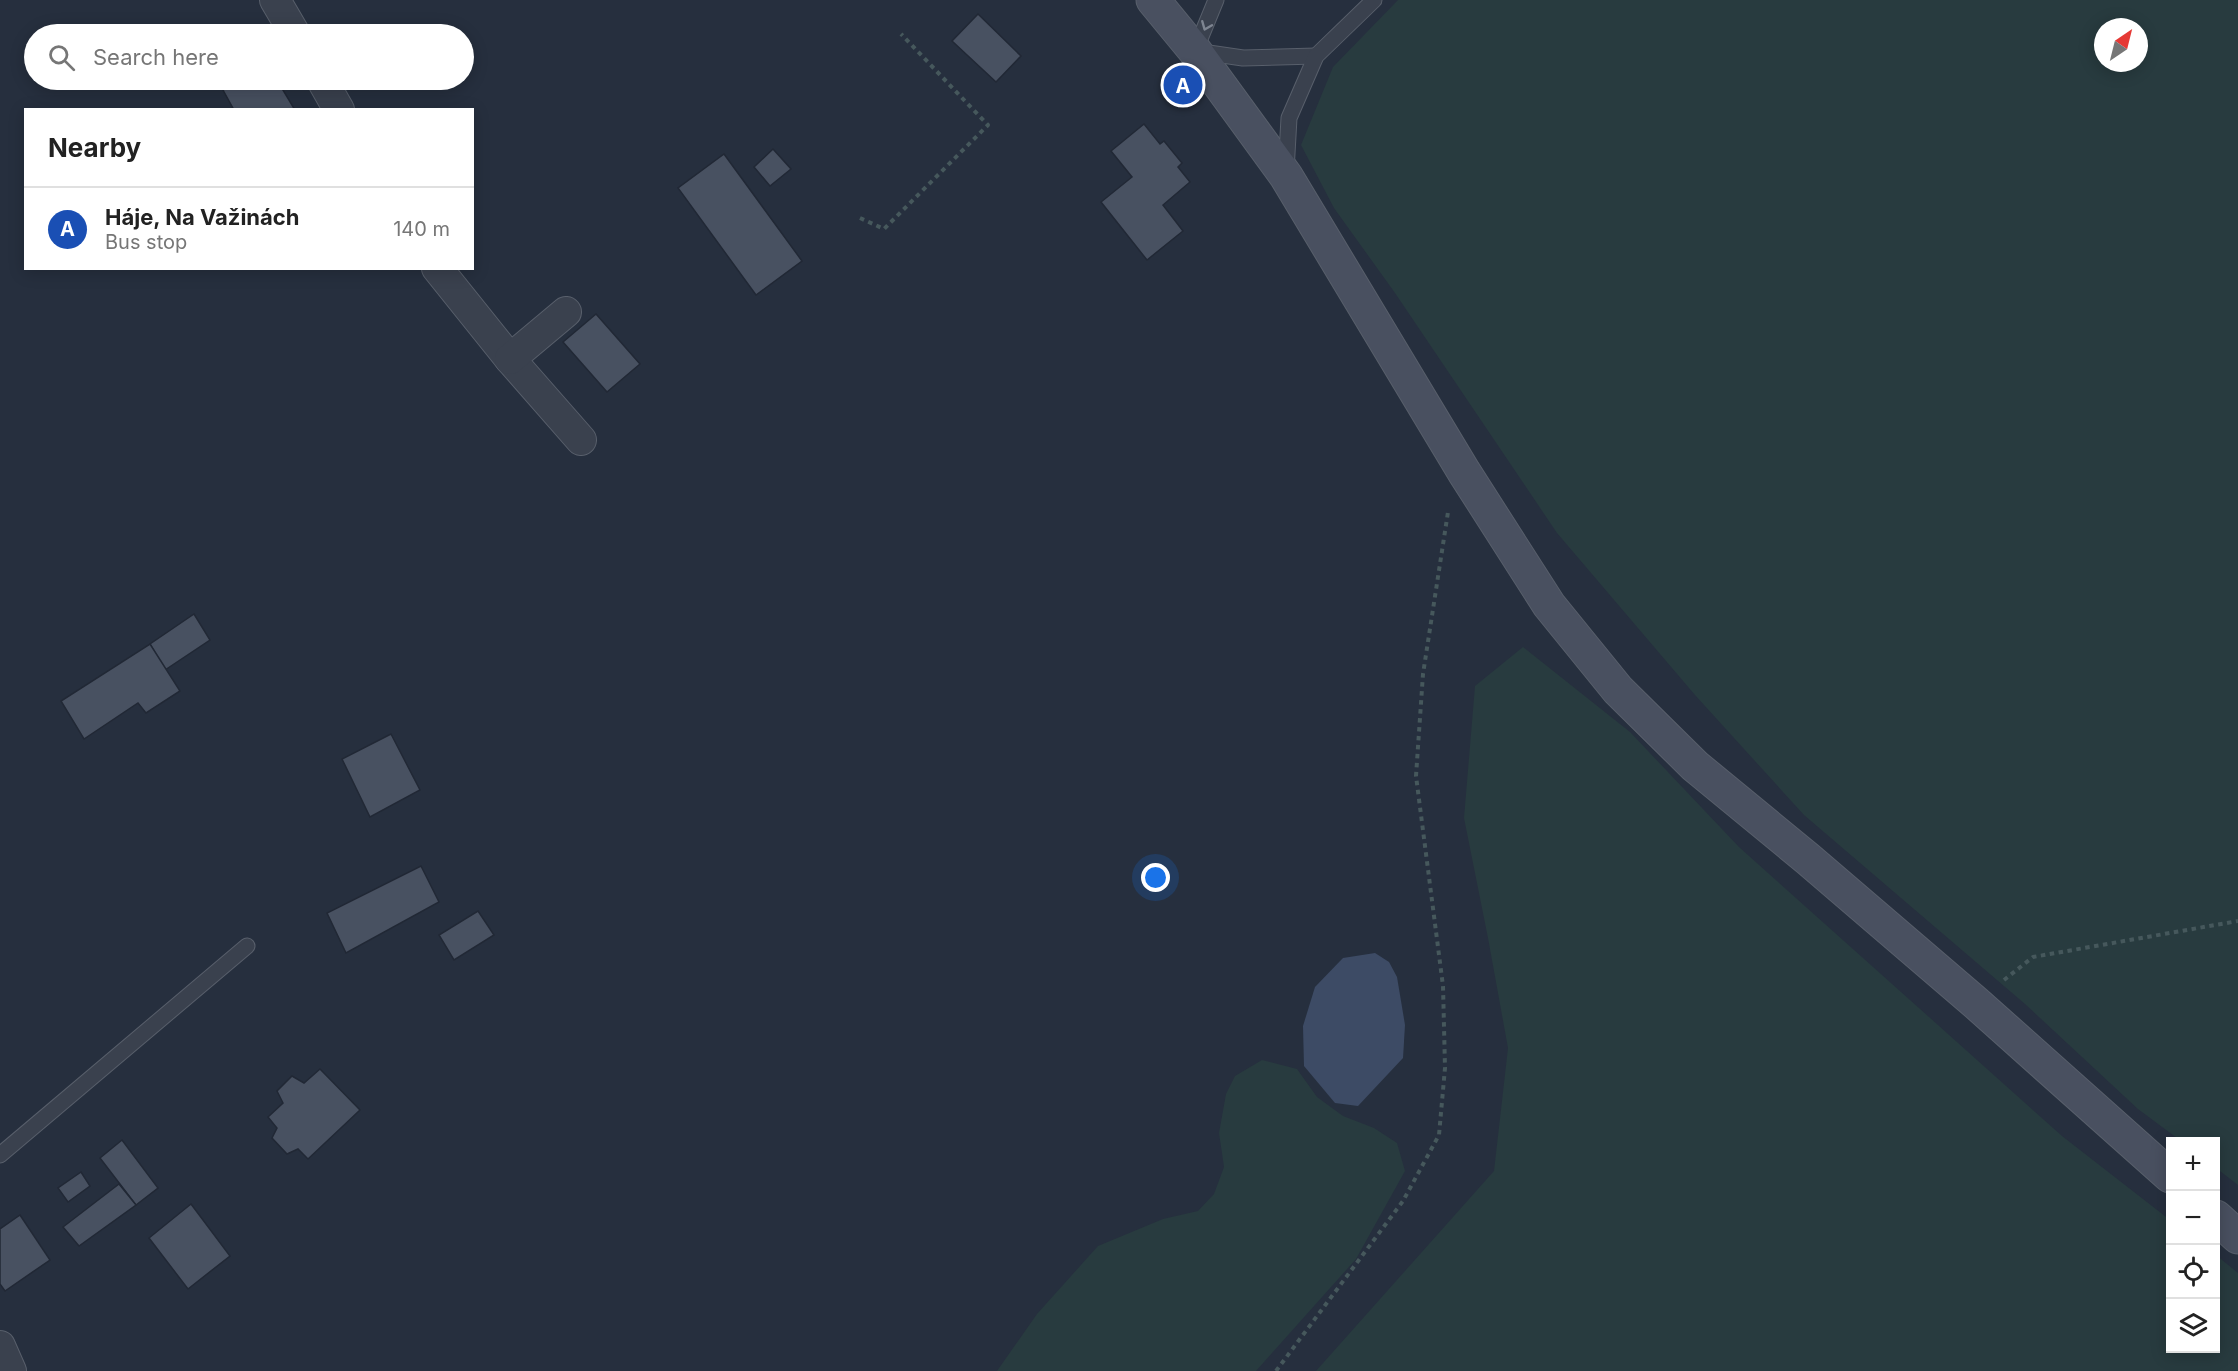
<!DOCTYPE html>
<meta charset="utf-8">
<style>
body{margin:0;font-family:Inter,sans-serif;background:#f2f2f2;color:#222}
.controls{position:absolute;right:18px;bottom:18px;display:grid;overflow:hidden;border-radius:0px;box-shadow:0 3px 15px #0003}
.controls button{width:54px;height:54px;display:grid;place-items:center;padding:0;border:0;border-bottom:2px solid #e0e0e0;background:#fff;color:#222;font:30px sans-serif}
.compass{position:absolute;left:2094px;top:18px;width:54px;height:54px;border-radius:50%;background:#fff;box-shadow:0 3px 15px #0003;rotate:35deg}
.you{position:absolute;left:1156px;top:878px;width:21px;height:21px;margin:-15px;border:4px solid #fff;border-radius:50%;background:#1a73e8;box-shadow:0 0 0 9px #1a73e833}
.badge{display:grid;place-items:center;width:39px;height:39px;border-radius:50%;background:#55627f;color:#fff;font-size:20px;font-weight:700}
.pin{position:absolute;translate:-50% -50%;border:3px solid #fff;box-shadow:0 2px 6px #0006}
.list{margin:0;padding:0;list-style:none}
h2{display:flex;justify-content:space-between;align-items:center;height:78px;margin:0;padding:0 24px;font-size:26px}
h2 small{font-size:20px;font-weight:400;color:#767676}
.list li{display:grid;grid-template-columns:39px 1fr auto;gap:18px;align-items:center;box-sizing:border-box;height:84px;padding:0 24px;border-top:2px solid #e0e0e0}
.list b{display:block;font-size:22px;white-space:nowrap}
.list p{margin:0;font-size:20px;white-space:nowrap;color:#767676}
.list em{font-size:20px;font-style:normal;color:#767676}
.icon{flex:none;width:33px;height:33px;fill:none;stroke:currentColor;stroke-width:2;stroke-linecap:round;stroke-linejoin:round}
.map{position:relative;flex:none;width:2238px;height:1371px;overflow:hidden}
.search{position:absolute;background:#fff;box-shadow:0 3px 15px #0003;left:24px;top:24px;width:450px;height:66px;display:flex;align-items:center;gap:15px;box-sizing:border-box;padding:0 21px;border-radius:33px;color:#767676;font-size:22px}
.panel{position:absolute;background:#fff;box-shadow:0 3px 15px #0003;left:24px;top:108px;width:450px;height:162px;border-radius:0px}
.map>svg:first-child{display:block}
.green{fill:#283b3f;fill-rule:evenodd}
.water{fill:#3d4b65}
.building{fill:#485161;stroke:#212835;stroke-width:1.5}
.lines{fill:none;stroke-linecap:round;stroke-linejoin:round}
.service-casing{stroke:#585f6b;stroke-width:17}
.minor-casing{stroke:#585f6b;stroke-width:32}
.secondary-casing{stroke:#585f6b;stroke-width:35}
.path{stroke:#46585c;stroke-width:4;stroke-dasharray:4.5 4.5;stroke-linecap:butt}
.service{stroke:#3a414e;stroke-width:15}
.minor{stroke:#3a414e;stroke-width:30}
.secondary{stroke:#495060;stroke-width:33}
.oneway{stroke:#7e8591}
</style>
<div class="map">
<svg width="2238" height="1371" viewBox="0 0 2238 1371">
<rect width="100%" height="100%" fill="#262f3e"/>
<g class="green">
<path d="M1398 0H2238V1185L2216 1168V1142L2181 1141 2138 1109 2025 1004 1804 815 1695 695 1557 533 1395 293 1334 208 1301 145 1333 67ZM2103 27H2139V63H2103Z"/>
<polygon points="1523,647 1630,732 1739,847 2062,1136 2170,1220 2170,1348 2216,1348 2216,1255 2238,1273 2238,1371 1316,1371 1494,1171 1508,1048 1488,938 1464,818 1475,686"/>
<polygon points="1262,1060 1297,1069 1317,1097 1343,1116 1374,1128 1397,1143 1405,1171 1356,1259 1256,1371 997,1371 1037,1314 1098,1246 1163,1219 1198,1211 1214,1194 1224,1167 1219,1133 1226,1094 1235,1076"/>
</g>
<polygon class="water" points="1375,953 1389,962 1397,977 1405,1025 1403,1058 1358,1106 1335,1103 1304,1066 1303,1026 1315,987 1343,958"/>
<g class="building">
<polygon points="978,14 1021,56 996,82 952,41"/>
<polygon points="241,80 277,80 295,110 234,110 223,90"/>
<polygon points="1144,124 1160,144 1164,141 1182,163 1178,167 1190,182 1163,205 1183,231 1147,260 1101,202 1132,177 1111,151"/>
<polygon points="773,149 791,169 770,186 754,167"/>
<polygon points="724,154 802,261 756,295 678,188"/>
<polygon points="596,314 640,364 607,392 563,342"/>
<polygon points="194,614 210,640 165,670 150,644"/>
<polygon points="150,644 180,691 146,713 138,703 84,739 61,701"/>
<polygon points="391,734 420,790 370,817 342,759"/>
<polygon points="421,866 439,902 346,953 327,913"/>
<polygon points="478,911 494,935 454,960 439,935"/>
<polygon points="320,1069 360,1110 308,1159 298,1149 287,1154 272,1138 277,1128 268,1117 283,1103 277,1091 292,1076 304,1083"/>
<polygon points="122,1140 158,1188 136,1205 100,1158"/>
<polygon points="81,1172 90,1186 68,1202 58,1188"/>
<polygon points="119,1184 136,1205 79,1246 63,1227"/>
<polygon points="191,1204 230,1256 188,1289 149,1238"/>
<polygon points="20,1215 50,1260 5,1291 0,1284 0,1229"/>
</g>
<g class="lines">
<g class="service-casing">
<g id="service">
<polyline points="1216,0 1195,51 1243,58 1316,56"/>
<polyline points="1286,171 1289,118 1316,56 1374,0"/>
<polyline points="0,1155 247,946"/>
</g>
</g>
<g class="minor-casing">
<g id="minor">
<polyline points="275,0 295,34"/>
<polyline points="322,80 339,110"/>
<polyline points="437,268 510,359 581,440"/>
<polyline points="510,359 566,312"/>
<polyline points="0,1346 11,1371"/>
</g>
</g>
<g class="secondary-casing">
<g id="secondary">
<polyline points="1153,0 1195,51 1286,176 1464,472 1549,605 1618,690 1695,766 1808,859 1976,1003 2170,1176"/>
<polyline points="2216,1217 2238,1237"/>
</g>
</g>
<g class="path">
<polyline points="860,218 884,229 988,125 901,34"/>
<polyline points="2004,980 2033,957 2238,921"/>
<polyline points="1276,1371 1403,1201 1439,1135 1445,1068 1443,986 1416,776 1423,674 1448,512"/>
</g>
<use href="#service" class="service"/>
<use href="#minor" class="minor"/>
<use href="#secondary" class="secondary"/>
</g>
<defs><path id="oneway-chevron" d="M-2-3.5L2.5 0L-2 3.5" fill="none" stroke-width="1.6" stroke-linecap="round" stroke-linejoin="round" transform="scale(1.5)"/></defs>
<use class="oneway" href="#oneway-chevron" transform="translate(1206 26) rotate(112)"/>
</svg>
<div class="controls">
<button>+</button>
<button>−</button>
<button><svg class="icon" aria-label="locate" viewBox="0 0 24 24"><circle cx="12" cy="12" r="6"/><path d="M12 2v4M12 18v4M2 12h4M18 12h4"/></svg></button>
<button><svg class="icon" aria-label="layers" viewBox="0 0 24 24"><path d="M12 4l9 5-9 5-9-5zM3 14l9 5 9-5"/></svg></button>
</div>
<svg class="compass" viewBox="-18 -18 36 36"><path d="M0-13l5 13h-10z" fill="#e53935"/><path d="M0 13l5-13h-10z" fill="#767676"/></svg>
<div class="you"></div>
<div class="pin badge" style="left:1183px;top:85px;background:#1a4fb4">A</div>
<div class="search"><svg class="icon" aria-label="search" viewBox="0 0 24 24"><circle cx="10" cy="10" r="6"/><path d="M15 15l6 6"/></svg>Search here</div>
<section class="panel">
<h2>Nearby<small></small></h2>
<ul class="list">
<li><span class="badge" style="background:#1a4fb4">A</span><div><b>Háje, Na Važinách</b><p>Bus stop</p></div><em>140 m</em></li>
</ul>
</section>
</div>
